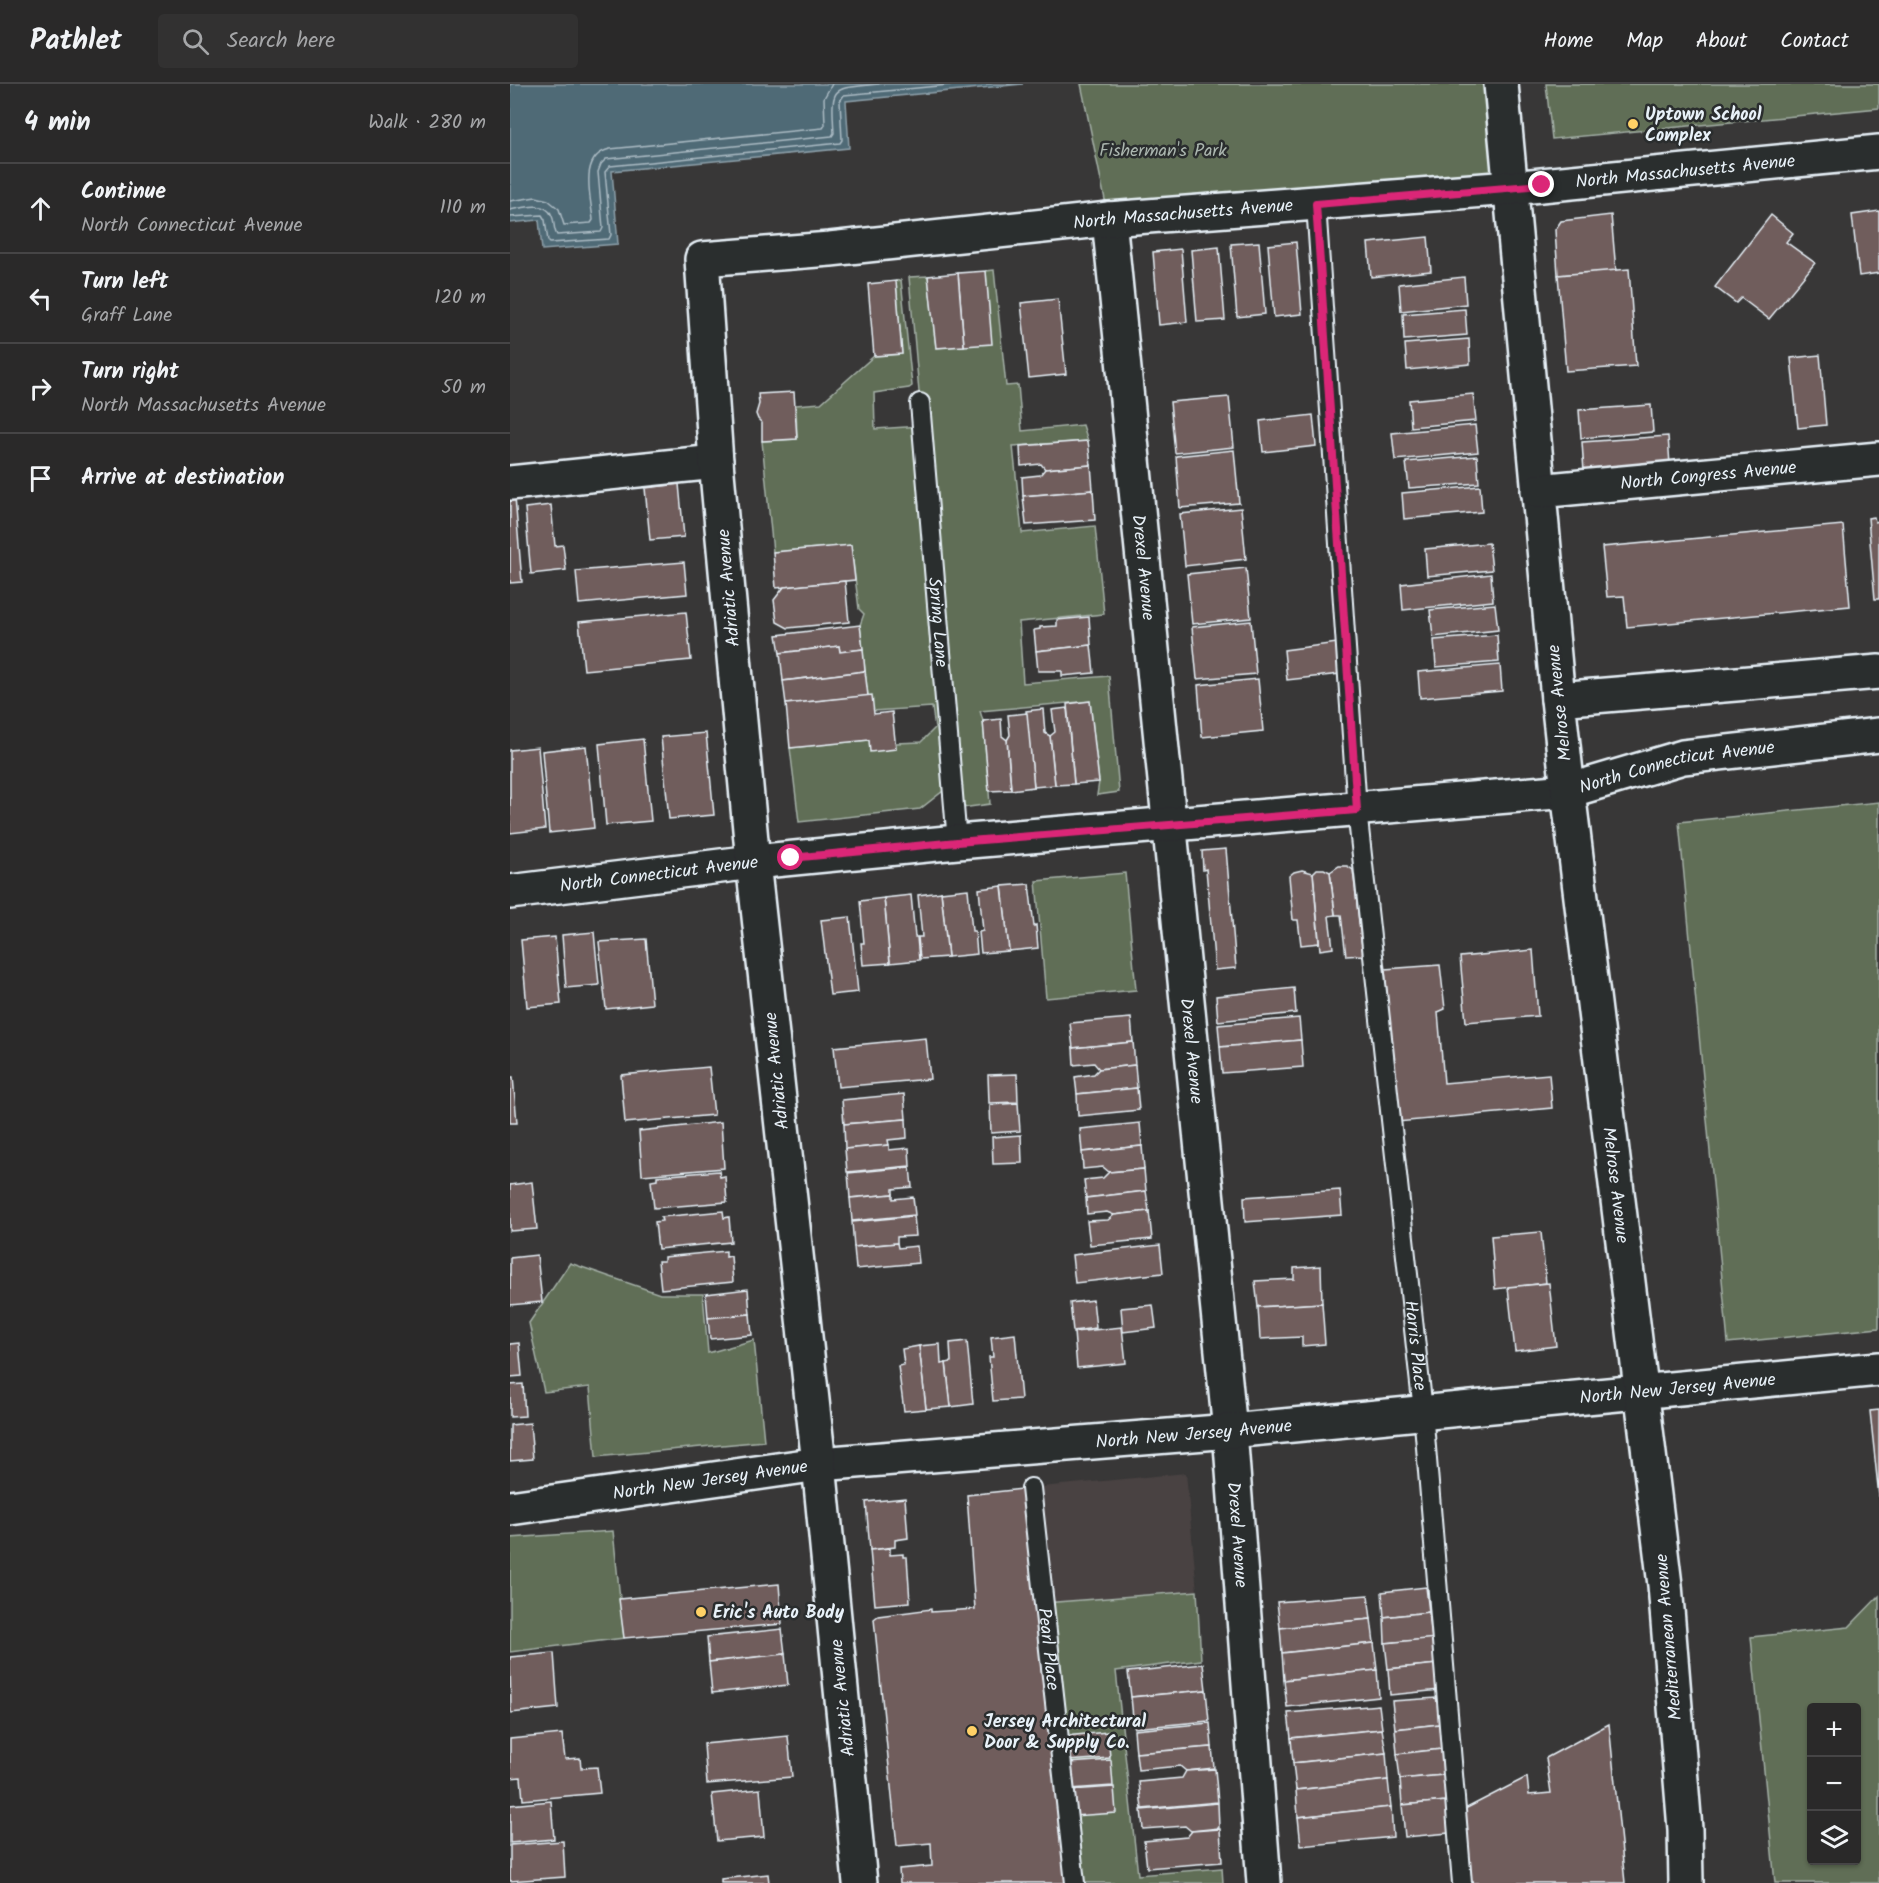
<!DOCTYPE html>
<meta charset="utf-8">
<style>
body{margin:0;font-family:Kalam,sans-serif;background:#323131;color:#f1f3f6}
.controls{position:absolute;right:18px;bottom:18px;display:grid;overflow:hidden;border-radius:6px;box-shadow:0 2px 4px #0004}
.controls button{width:54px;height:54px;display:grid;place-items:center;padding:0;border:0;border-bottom:2px solid #464546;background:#2a2929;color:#f1f3f6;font:30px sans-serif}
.stop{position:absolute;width:18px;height:18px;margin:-14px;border:4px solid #db2777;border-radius:50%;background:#fff}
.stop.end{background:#db2777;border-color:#fff;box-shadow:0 2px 6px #0008}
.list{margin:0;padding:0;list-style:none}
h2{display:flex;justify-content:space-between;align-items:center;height:78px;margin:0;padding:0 24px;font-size:26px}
h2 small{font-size:20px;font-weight:400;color:#a5a6a8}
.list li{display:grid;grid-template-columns:39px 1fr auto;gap:18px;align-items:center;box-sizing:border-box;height:90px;padding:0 24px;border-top:2px solid #464546}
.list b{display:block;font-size:22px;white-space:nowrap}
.list p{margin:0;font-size:20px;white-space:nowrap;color:#a5a6a8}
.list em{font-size:20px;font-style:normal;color:#a5a6a8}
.icon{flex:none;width:33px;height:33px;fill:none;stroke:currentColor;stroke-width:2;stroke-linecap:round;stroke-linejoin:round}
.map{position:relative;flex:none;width:1369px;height:1799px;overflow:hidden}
header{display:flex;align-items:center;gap:36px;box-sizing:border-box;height:84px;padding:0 30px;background:#2a2929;border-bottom:2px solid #464546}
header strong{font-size:28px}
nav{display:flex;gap:33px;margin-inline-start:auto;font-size:21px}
.search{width:420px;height:54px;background:#323131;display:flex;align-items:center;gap:15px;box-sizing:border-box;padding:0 21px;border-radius:6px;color:#a5a6a8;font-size:22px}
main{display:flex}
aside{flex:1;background:#2a2929}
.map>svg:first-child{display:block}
.built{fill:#494242}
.green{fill:#616e56;stroke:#a4b0a7;stroke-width:1.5;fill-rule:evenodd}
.water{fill:#506a76;stroke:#8da0aa;stroke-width:1.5}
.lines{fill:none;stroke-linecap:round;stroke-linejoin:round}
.shore{stroke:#abbbc4;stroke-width:1.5}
.building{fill:#705d5c;stroke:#e8f1f8;stroke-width:1.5}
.lane-casing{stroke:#e8f1f8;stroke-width:22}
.street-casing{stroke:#e8f1f8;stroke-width:38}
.secondary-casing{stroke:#e8f1f8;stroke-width:38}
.lane{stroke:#2a2d2e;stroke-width:18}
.street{stroke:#2a2d2e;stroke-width:33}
.secondary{stroke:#2a2d2e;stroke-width:33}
.route{stroke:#db2777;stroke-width:8}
.poi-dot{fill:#ffd166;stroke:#2a2d2e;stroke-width:2}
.labels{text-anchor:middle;stroke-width:5;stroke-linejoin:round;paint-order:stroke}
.poi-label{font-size:18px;font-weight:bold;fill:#e8f1f8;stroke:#2a2d2e;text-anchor:start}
.park-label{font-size:18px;fill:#abb6af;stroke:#2a2d2e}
.street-label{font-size:18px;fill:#e8f1f8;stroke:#2a2d2e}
</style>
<header>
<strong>Pathlet</strong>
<div class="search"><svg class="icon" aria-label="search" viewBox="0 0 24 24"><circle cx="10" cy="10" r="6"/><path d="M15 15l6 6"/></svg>Search here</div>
<nav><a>Home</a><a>Map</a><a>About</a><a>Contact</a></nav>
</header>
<main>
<aside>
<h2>4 min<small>Walk · 280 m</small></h2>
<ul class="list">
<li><svg class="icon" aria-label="ahead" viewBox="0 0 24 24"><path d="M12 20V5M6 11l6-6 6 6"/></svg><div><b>Continue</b><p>North Connecticut Avenue</p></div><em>110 m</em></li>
<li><svg class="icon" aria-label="left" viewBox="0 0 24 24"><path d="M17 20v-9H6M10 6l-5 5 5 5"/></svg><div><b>Turn left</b><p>Graff Lane</p></div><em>120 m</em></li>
<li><svg class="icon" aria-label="right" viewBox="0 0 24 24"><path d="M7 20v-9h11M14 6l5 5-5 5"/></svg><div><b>Turn right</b><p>North Massachusetts Avenue</p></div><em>50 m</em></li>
<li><svg class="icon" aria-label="arrive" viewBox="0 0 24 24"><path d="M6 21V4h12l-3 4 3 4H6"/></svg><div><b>Arrive at destination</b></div></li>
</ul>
</aside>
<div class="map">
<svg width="1369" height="1799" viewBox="0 0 1369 1799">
<rect width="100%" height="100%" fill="#383737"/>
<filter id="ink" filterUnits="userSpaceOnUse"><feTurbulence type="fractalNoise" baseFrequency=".0167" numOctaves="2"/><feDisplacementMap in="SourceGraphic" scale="12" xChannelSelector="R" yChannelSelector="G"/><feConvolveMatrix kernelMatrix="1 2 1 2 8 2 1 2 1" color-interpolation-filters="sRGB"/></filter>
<g filter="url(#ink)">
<polygon class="built" points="676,1389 687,1507 534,1519 521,1404"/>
<g class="green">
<polygon points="571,0 991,0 1000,104 599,135"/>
<polygon points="1036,0 1369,0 1369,24 1042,55"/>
<polygon points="484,186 496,302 508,301 512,347 573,341 578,357 503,362 512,449 585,442 594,530 509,538 513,599 599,592 609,708 587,711 589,698 580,617 470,627 473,637 480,720 445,725 442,700 410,725 289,738 280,664 359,656 386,665 386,659 411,658 425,644 422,623 363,627 358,612 350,541 354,530 349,525 341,461 263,468 252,357 287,355 286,321 311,319 364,272 392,270 386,197 391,196 402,302 399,304 364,309 365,345 412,342 399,193 418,192 426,264 481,259 476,187"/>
<polygon points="1369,718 1369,1244 1218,1259 1169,738"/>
<polygon points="615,789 626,906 536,914 526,797"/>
<polygon points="60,1179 150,1210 193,1210 198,1269 244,1256 254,1357 86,1373 80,1303 34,1308 19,1239"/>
<polygon points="103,1447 114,1554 0,1568 0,1454"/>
<polygon points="687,1507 691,1576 606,1587 628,1791 712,1784 713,1799 565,1799 534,1519"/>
<path d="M1369 1512V1799H1265L1241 1553 1339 1543ZM1302 1624H1346V1776H1302Z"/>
</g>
<polygon class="water" points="0,0 513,0 336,17 339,64 102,87 108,160 32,166 29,136 0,139"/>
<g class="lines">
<g class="shore">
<path d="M0 117 26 113 38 116 49 125 54 141 81 139 83 136C81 113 68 72 100 65L313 44 315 41 314 14 322 0"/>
<path d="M0 126C12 124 36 116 42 132 45 138 43 145 47 151L91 148 93 144 88 88 91 80 96 75 322 52 324 49C321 0 321 5 369 0"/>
<polyline points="0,133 32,131 35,136 38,157 40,159 99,155 101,151 95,88 100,82 330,59 332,56 330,17 334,11 449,0"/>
</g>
</g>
<g class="building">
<polygon points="1369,127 1369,189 1349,192 1342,131"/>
<polygon points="1101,131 1106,187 1048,191 1045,146 1051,137"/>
<polygon points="1261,131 1283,149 1276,158 1305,179 1259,235 1231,214 1226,219 1205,203"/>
<polygon points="918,153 921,187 861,193 858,159"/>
<polygon points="749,158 755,230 727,233 721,160"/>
<polygon points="786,158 792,230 764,233 758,161"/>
<polygon points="709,163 715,236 687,238 681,166"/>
<polygon points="671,165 677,238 649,241 643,168"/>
<polygon points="1119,185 1126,282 1056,287 1048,191"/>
<polygon points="476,187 482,260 454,262 448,189"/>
<polygon points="448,189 454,262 426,264 418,192"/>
<polygon points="954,193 956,220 891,227 889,200"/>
<polygon points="386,197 392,270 364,272 358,200"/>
<polygon points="548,215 556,290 519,294 511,219"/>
<polygon points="955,225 957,251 894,256 893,230"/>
<polygon points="959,255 960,280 897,286 895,260"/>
<polygon points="1310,271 1316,341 1288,344 1281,274"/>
<polygon points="284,308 287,355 252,357 252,339 248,335 246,330 249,320 248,310"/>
<polygon points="963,310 966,337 901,343 899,316"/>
<polygon points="719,313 724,363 665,369 660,318"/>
<polygon points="1141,321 1143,348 1071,354 1069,326"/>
<polygon points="803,331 806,362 753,368 750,337"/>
<polygon points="965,341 968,368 885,376 882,349"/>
<polygon points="1158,352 1160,381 1074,388 1072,358"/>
<polygon points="578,357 581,381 535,385 531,380 511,382 510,362"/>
<polygon points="724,366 729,419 670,424 666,372"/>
<polygon points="967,372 969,399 899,404 896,378"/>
<polygon points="581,381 583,406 513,412 512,393 530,391 535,385"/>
<polygon points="169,400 174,453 140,456 135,404"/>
<polygon points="970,402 972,428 894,435 892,409"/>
<polygon points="583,406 585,436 516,441 513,412"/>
<polygon points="5,413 12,498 0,499 0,414"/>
<polygon points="41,421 45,462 53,461 56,486 21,490 15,424"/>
<polygon points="731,424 736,475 675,482 670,430"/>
<polygon points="1364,433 1365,438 1369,437 1369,515 1365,515 1358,434"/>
<polygon points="1333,441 1340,522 1117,543 1114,512 1097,513 1092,463"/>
<polygon points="979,459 982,486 917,492 915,465"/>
<polygon points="341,461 345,496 266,504 263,468"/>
<polygon points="174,478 177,510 69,520 66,487"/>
<polygon points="736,484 741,534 682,540 677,490"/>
<polygon points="981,490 983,517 893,526 891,500"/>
<polygon points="335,497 339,538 278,544 267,538 264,516 274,503"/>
<polygon points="985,520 988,546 923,553 920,526"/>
<polygon points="176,528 181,576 74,586 69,538"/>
<polygon points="579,533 581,561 526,567 524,546 530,545 530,543 547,542 547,536"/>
<polygon points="741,537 746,590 687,595 682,543"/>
<polygon points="350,541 353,565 330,568 329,562 270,569 267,551"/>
<polygon points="987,551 989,578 926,583 924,556"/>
<polygon points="827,559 830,590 777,596 774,566"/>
<polygon points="581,561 584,589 552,592 552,587 528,587 526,567"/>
<polygon points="329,562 330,568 353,565 355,587 273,597 270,569"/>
<polygon points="990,581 992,607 910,614 908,588"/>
<polygon points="355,587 358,612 276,620 273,597"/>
<polygon points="748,595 753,647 692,653 688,601"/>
<polygon points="362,611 364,630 382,628 386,665 360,668 359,656 280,664 276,620"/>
<polygon points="580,617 589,698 564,700 557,620"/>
<polygon points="557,624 564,700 545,701 540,652 545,648 542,626"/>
<polygon points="533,625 535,649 540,652 545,701 524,703 516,627"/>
<polygon points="517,629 524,703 501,706 497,656 500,651 498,631"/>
<polygon points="491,635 492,652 497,656 501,706 479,707 473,637"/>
<polygon points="196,649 204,731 159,735 151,653"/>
<polygon points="133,655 141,737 96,741 89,660"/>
<polygon points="76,662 84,744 39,749 32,667"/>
<polygon points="28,663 35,745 0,749 0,666"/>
<polygon points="716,765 726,884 705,886 696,785 693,786 692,767"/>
<polygon points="829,782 837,782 843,786 853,871 836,872 831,831 825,831 820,788"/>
<polygon points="807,785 814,785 820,788 825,831 819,832 823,864 810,866 803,789"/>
<polygon points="792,786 803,789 809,859 791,861 788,836 783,836 779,792 784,788"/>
<polygon points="519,800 524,842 526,841 528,864 499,867 492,802"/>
<polygon points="492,802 499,867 471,869 469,848 473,847 469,805"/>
<polygon points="458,805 462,847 465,847 467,870 438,873 431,808"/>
<polygon points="431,808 438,873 410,875 408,853 412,853 408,811"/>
<polygon points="401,811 405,853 407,853 409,876 380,879 374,814"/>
<polygon points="374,814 380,879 353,881 351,859 354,859 350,817"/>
<polygon points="340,833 348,908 320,911 311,836"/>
<polygon points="84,848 89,901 56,904 52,851"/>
<polygon points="45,853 51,920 17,923 11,856"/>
<polygon points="136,855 142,920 96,925 89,858"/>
<polygon points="1023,866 1028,932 956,938 950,873"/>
<polygon points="930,881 935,925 928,928 934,999 1039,990 1042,1024 887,1038 875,885"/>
<polygon points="784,904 786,929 708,937 706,912"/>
<polygon points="621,934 623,958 563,964 560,939"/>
<polygon points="789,934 791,956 710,963 708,941"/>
<polygon points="416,954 420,995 328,1003 324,963"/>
<polygon points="791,956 793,983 712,989 710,963"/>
<polygon points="623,958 625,981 589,985 584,979 564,981 563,964"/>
<polygon points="625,981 627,1004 567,1010 565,993 584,990 589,985"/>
<polygon points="199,983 204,1031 115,1039 111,991"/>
<polygon points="507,990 508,1018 479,1019 478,991"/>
<polygon points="0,993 3,993 7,1039 0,1039"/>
<polygon points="627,1004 629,1026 568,1032 567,1010"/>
<polygon points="394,1010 396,1035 334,1040 332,1016"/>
<polygon points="508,1019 510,1047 481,1049 480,1021"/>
<polygon points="396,1035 397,1054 378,1056 379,1061 335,1065 334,1040"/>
<polygon points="211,1038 214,1084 132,1091 129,1047"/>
<polygon points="630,1039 632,1062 572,1068 570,1045"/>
<polygon points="511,1051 512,1079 483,1080 482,1053"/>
<polygon points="379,1061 379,1066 399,1064 400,1082 337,1088 335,1065"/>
<polygon points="632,1062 634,1085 599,1088 593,1083 573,1085 572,1068"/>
<polygon points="400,1083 402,1103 383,1105 383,1110 340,1114 338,1089"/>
<polygon points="634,1085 636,1107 576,1114 574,1096 593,1094 599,1088"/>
<polygon points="209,1087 210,1093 215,1092 217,1118 144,1124 141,1097 147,1096 147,1092"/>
<polygon points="22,1098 27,1145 0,1147 0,1101"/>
<polygon points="830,1106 832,1131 735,1138 734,1113"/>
<polygon points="636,1107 639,1127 604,1131 597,1128 577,1130 576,1114"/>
<polygon points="383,1110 383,1115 403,1113 405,1131 342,1137 340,1114"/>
<polygon points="213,1127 214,1134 219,1133 221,1158 148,1165 145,1138 152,1137 151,1133"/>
<polygon points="639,1127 642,1155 580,1161 577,1137 598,1136 604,1131"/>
<polygon points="404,1132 406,1152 387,1153 387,1159 344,1163 342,1138"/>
<polygon points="1031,1148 1036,1199 985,1205 981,1152"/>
<polygon points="387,1159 388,1164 407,1162 409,1179 346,1185 344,1163"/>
<polygon points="650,1161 653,1189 565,1199 562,1171"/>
<polygon points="216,1167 216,1173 221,1172 223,1198 151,1205 148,1177 154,1177 154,1173"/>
<polygon points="27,1171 32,1218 0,1221 0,1174"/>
<polygon points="811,1182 812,1219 748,1223 745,1197 784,1195 784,1184"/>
<polygon points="1039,1199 1046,1262 1005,1267 998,1203"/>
<polygon points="238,1205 240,1230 198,1234 196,1210"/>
<polygon points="583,1216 586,1244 563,1247 560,1219"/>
<polygon points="812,1219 815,1260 792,1262 792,1253 750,1255 748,1223"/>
<polygon points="643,1221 646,1244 613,1248 611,1224"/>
<polygon points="240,1230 242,1251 200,1255 198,1234"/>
<polygon points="612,1243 616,1279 567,1284 564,1248"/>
<polygon points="505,1250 511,1315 483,1317 479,1273 483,1273 481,1253"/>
<polygon points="457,1257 463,1320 441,1323 436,1279 441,1278 440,1259"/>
<polygon points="9,1259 12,1292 0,1293 0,1260"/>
<polygon points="430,1260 431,1280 436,1279 441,1323 416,1325 409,1262"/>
<polygon points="409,1262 416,1325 394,1327 388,1282 394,1281 392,1265"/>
<polygon points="13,1300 15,1332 0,1333 0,1301"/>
<polygon points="1369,1326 1369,1413 1360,1327"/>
<polygon points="20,1339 23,1375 0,1377 0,1341"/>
<polygon points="521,1404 565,1799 390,1799 389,1785 422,1782 421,1759 387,1762 364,1535 368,1532 421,1525 421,1528 465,1525 457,1411"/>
<polygon points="395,1414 398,1454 385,1456 385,1463 360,1466 356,1418"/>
<polygon points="380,1464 380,1471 393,1470 393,1473 397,1473 400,1518 365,1521 360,1466"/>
<polygon points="269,1500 272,1540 114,1554 109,1515"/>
<polygon points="916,1503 919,1528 874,1533 872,1508"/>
<polygon points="858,1511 861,1535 770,1544 767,1518"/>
<polygon points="919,1528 922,1555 875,1559 874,1533"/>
<polygon points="861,1535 864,1559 772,1569 770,1544"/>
<polygon points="272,1545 275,1570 199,1578 197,1553"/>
<polygon points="926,1554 928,1580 878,1585 875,1559"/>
<polygon points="864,1559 867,1586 774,1596 772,1569"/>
<polygon points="44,1569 48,1624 1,1629 0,1573"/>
<polygon points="275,1570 278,1601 202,1609 199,1578"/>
<polygon points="693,1580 696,1606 621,1613 618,1588"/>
<polygon points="928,1580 930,1606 880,1611 878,1585"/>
<polygon points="867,1586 869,1613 777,1623 774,1596"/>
<polygon points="696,1606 699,1637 624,1644 621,1613"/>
<polygon points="927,1614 930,1640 885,1645 882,1617"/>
<polygon points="869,1621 872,1645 781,1654 778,1629"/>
<polygon points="700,1639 702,1663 626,1669 624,1646"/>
<polygon points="930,1640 932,1665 887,1670 885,1645"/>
<polygon points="1099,1640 1115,1799 961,1799 953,1726 1017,1693 1019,1711 1041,1709 1036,1674"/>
<polygon points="872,1645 876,1669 783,1679 781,1654"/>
<polygon points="598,1648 600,1674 557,1677 555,1652"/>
<polygon points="52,1650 55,1675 70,1674 71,1684 87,1683 90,1709 13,1716 11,1693 0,1694 0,1655"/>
<polygon points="278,1652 282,1693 197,1700 194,1660"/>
<polygon points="702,1663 704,1684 676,1687 670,1682 628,1686 626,1669"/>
<polygon points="932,1665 934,1691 890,1695 887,1670"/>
<polygon points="876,1669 878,1696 786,1706 783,1679"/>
<polygon points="601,1676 603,1702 560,1705 559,1679"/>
<polygon points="705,1685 708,1718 632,1725 629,1698 672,1694 676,1687"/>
<polygon points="934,1691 937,1717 892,1721 890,1695"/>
<polygon points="878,1696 881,1723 788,1733 786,1706"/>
<polygon points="604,1703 606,1729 563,1732 561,1706"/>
<polygon points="250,1705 254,1753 207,1757 202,1710"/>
<polygon points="41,1717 44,1755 0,1759 0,1721"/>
<polygon points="937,1717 939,1749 895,1753 892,1721"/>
<polygon points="708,1719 709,1744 681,1747 675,1742 633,1745 631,1726"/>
<polygon points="881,1723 883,1753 791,1762 788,1733"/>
<polygon points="710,1745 712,1778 637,1784 634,1757 677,1753 682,1747"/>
<polygon points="53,1757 55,1793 0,1797 0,1761"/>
<polygon points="258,1790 259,1799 211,1799 211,1795"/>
</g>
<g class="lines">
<g class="lane-casing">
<g id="lane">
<path id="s1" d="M806 120 847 726 913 1327 952 1799"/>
<path id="s2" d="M410 319 447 758"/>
<path id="s3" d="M521 1404 565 1799"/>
</g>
</g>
<g class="street-casing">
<g id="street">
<polyline points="991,0 1048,615"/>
<path id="s4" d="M599 135 720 1347 754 1799"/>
<polyline points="0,399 206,378"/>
<path id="s5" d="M1028 407 1369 375"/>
<path id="s6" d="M0 808 243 778 447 758 1058 707"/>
<path id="s7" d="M0 1424 309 1380 720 1347 1369 1285"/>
<path id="s8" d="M350 1799 309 1380 243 778 206 378 192 175 320 165 599 135 1000 104 1369 68"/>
</g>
</g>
<g class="secondary-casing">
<g id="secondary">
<path id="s9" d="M1058 707 1173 673 1369 651"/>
<polyline points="1176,1799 1175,1745 1155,1501 1058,707 1048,615 1369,588"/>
</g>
</g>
<use href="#lane" class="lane"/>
<use href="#street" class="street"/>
<use href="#secondary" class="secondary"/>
</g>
</g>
<g class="lines" filter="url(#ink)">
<polyline class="route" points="281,774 447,758 847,726 806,120 1032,101"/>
</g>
<g class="poi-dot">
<circle cx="1123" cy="40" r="6"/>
<circle cx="191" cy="1528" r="6"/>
<circle cx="462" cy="1647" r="6"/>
</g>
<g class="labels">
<g class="poi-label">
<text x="1135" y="36">Uptown School<tspan x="1135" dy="21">Complex</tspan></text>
<text x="203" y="1534">Eric's Auto Body</text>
<text x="474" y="1643">Jersey Architectural<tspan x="474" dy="21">Door &amp; Supply Co.</tspan></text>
</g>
<g class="park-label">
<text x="653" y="72">Fisherman's Park</text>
</g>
<g class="street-label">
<text dy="6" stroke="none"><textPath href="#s8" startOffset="2619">North Massachusetts Avenue</textPath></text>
<text dy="6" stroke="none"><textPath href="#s8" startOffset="2115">North Massachusetts Avenue</textPath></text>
<text dy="6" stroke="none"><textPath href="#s5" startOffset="171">North Congress Avenue</textPath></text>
<text dy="6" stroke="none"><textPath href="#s4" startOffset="350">Drexel Avenue</textPath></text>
<text transform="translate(218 504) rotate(-95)" y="6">Adriatic Avenue</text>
<text dy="6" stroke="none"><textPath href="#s2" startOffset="220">Spring Lane</textPath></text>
<text transform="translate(1049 619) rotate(-96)" y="6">Melrose Avenue</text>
<text dy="6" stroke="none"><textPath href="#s9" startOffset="112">North Connecticut Avenue</textPath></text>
<text dy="6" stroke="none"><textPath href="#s6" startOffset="150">North Connecticut Avenue</textPath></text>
<text dy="6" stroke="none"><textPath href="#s4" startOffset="836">Drexel Avenue</textPath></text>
<text transform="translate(266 987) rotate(-96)" y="6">Adriatic Avenue</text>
<text transform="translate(1106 1101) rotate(83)" y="6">Melrose Avenue</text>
<text dy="6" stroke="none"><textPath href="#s1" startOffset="1146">Harris Place</textPath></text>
<text dy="6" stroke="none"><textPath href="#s7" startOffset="1174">North New Jersey Avenue</textPath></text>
<text dy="6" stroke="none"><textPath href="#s7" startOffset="688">North New Jersey Avenue</textPath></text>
<text dy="6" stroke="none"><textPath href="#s7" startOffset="202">North New Jersey Avenue</textPath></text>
<text dy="6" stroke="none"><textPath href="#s4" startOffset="1322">Drexel Avenue</textPath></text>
<text transform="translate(1158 1553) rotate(-95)" y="6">Mediterranean Avenue</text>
<text dy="6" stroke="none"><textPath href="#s3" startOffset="162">Pearl Place</textPath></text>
<text transform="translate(332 1614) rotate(-96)" y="6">Adriatic Avenue</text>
</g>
</g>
</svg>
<div class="controls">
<button>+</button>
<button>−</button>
<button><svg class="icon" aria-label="layers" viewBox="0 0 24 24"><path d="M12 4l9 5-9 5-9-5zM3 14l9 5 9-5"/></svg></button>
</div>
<div class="stop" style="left:281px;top:774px"></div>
<div class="stop end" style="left:1032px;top:101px"></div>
</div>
</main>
